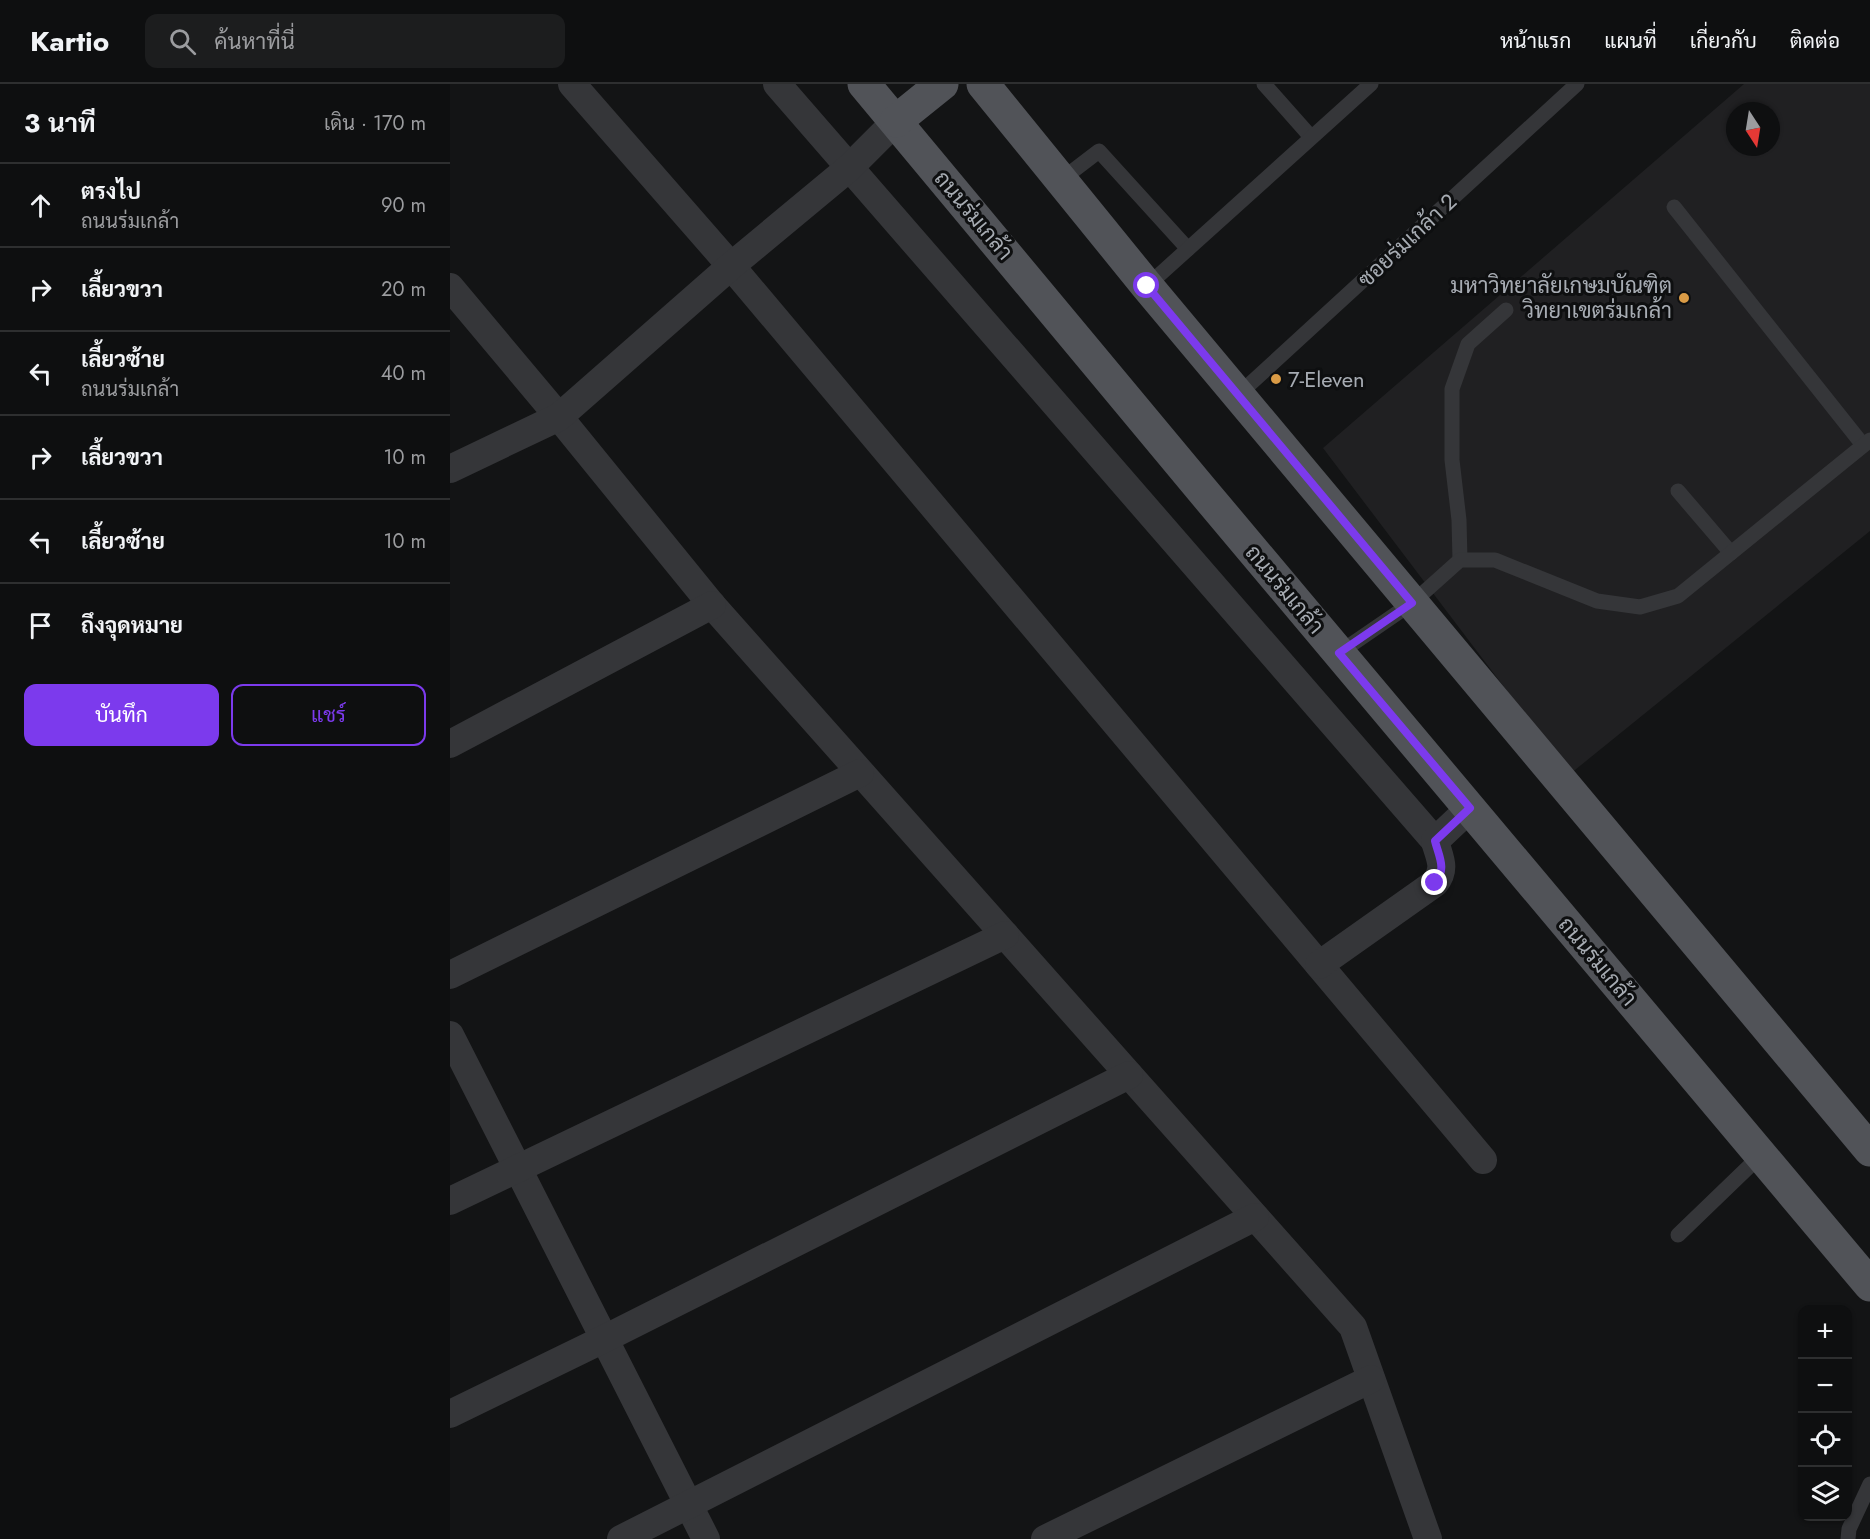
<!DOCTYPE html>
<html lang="th">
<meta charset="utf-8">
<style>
body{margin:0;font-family:Jost,Sarabun,sans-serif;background:#1c1d1e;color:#f1f3f6}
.controls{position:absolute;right:18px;bottom:18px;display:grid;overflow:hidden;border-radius:12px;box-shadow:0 2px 4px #0004}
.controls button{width:54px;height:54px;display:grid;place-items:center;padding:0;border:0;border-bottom:2px solid #2e2f30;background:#0e0f10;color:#f1f3f6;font:30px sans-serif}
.compass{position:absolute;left:1276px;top:18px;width:54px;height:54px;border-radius:50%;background:#0e0f10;box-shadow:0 2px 4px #0004;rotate:168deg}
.stop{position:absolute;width:18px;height:18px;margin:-14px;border:4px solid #7c3aed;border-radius:50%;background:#fff}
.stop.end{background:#7c3aed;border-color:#fff;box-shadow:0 2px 6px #0008}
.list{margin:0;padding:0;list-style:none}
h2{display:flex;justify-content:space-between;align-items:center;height:78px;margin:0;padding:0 24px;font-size:26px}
h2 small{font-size:20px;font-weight:400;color:#9b9c9f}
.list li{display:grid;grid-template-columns:39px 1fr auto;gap:18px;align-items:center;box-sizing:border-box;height:84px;padding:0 24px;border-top:2px solid #2e2f30}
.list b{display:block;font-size:22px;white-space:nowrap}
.list p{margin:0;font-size:20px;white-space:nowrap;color:#9b9c9f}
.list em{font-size:20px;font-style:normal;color:#9b9c9f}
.actions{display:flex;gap:12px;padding:18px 24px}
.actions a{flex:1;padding:14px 0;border:2px solid #7c3aed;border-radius:12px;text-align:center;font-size:21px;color:#7c3aed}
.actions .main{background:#7c3aed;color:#fff}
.icon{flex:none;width:33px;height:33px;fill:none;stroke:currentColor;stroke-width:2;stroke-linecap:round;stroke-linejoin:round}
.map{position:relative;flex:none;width:1420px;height:1455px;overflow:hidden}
header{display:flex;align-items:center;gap:36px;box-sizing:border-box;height:84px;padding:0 30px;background:#0e0f10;border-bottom:2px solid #2e2f30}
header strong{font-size:28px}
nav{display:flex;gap:33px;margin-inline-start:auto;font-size:21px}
.search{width:420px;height:54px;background:#1c1d1e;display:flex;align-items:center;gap:15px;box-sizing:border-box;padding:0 21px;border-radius:12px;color:#9b9c9f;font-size:22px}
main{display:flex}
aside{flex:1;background:#0e0f10}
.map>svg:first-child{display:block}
.built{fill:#202022;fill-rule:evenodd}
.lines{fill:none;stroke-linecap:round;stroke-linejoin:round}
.service{stroke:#353639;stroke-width:15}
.minor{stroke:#353639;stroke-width:28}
.primary{stroke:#515358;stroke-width:33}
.route{stroke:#7c3aed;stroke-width:8}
.poi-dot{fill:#da9b46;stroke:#0e0f10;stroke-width:2}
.labels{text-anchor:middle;stroke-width:6;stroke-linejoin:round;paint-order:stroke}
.street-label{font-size:22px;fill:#a7acb3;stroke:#0e0f10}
.poi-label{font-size:22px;fill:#a7acb3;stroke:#0e0f10;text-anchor:end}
</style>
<header>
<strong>Kartio</strong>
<div class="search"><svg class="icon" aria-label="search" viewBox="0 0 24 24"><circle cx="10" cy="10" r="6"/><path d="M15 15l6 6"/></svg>ค้นหาที่นี่</div>
<nav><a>หน้าแรก</a><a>แผนที่</a><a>เกี่ยวกับ</a><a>ติดต่อ</a></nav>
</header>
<main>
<aside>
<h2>3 นาที<small>เดิน · 170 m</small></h2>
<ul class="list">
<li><svg class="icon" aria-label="ahead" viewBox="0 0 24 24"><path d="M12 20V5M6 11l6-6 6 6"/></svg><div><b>ตรงไป</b><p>ถนนร่มเกล้า</p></div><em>90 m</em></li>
<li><svg class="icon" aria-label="right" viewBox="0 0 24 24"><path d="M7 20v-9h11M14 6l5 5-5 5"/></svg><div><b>เลี้ยวขวา</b></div><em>20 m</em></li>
<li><svg class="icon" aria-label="left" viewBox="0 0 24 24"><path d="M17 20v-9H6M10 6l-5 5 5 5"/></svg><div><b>เลี้ยวซ้าย</b><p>ถนนร่มเกล้า</p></div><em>40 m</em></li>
<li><svg class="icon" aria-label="right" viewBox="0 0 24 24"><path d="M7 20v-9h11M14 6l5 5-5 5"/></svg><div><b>เลี้ยวขวา</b></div><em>10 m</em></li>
<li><svg class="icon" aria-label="left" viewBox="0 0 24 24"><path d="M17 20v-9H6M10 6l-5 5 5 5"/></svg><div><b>เลี้ยวซ้าย</b></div><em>10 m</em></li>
<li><svg class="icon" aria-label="arrive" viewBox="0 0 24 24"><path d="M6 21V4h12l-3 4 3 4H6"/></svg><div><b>ถึงจุดหมาย</b></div></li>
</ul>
<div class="actions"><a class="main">บันทึก</a><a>แชร์</a></div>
</aside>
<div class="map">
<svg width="1420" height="1455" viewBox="0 0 1420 1455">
<rect width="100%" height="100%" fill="#131415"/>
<path class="built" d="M1294 0H1420V447L1120 690 873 364ZM1285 27H1321V63H1285Z"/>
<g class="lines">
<g class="service">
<polyline points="814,0 861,53"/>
<polyline points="611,96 649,67 738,165"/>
<polyline points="1224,123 1413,361"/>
<polyline points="697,202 921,0"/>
<polyline points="788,311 1127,0"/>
<polyline points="1228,407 1281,469"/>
<polyline points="1010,476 1009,436 1002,376 1002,305 1018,260 1056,226"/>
<polyline points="889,569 962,519 1010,476 1045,476 1147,517 1190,523 1228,512 1420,356"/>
<polyline points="1228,1151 1311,1071"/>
<polyline points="1398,1455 1399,1445 1420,1400"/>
</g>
<g class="minor">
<polyline points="122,0 281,182 1033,1076"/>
<polyline points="327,0 985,757"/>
<polyline points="0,203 109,333 262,521 903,1243 978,1455"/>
<polyline points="0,385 109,333 281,182 399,84 446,37"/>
<polyline points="0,660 262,521"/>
<path d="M869 881 985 799C997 784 989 773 985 757L1020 724"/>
<polyline points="0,891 410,689"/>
<polyline points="0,951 256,1455"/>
<polyline points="0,1117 555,851"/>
<polyline points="0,1330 154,1255 679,991"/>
<polyline points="171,1455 805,1133"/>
<polyline points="595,1455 921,1295"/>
</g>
<g class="primary">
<polyline points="414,0 752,406 1420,1201"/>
<polyline points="533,0 697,202 1420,1066"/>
<polyline points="446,37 492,0"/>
</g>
</g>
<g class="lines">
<path class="route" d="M697 202 962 519 889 569 1020 724 985 757C989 773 997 785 985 799"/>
</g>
<g class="poi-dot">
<circle cx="1234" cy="214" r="6"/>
<circle cx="826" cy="295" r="6"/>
</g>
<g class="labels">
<g class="street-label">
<text transform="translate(524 131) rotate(50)" y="8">ถนนร่มเกล้า</text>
<text transform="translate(957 156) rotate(-43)" y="8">ซอยร่มเกล้า 2</text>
<text transform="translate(835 505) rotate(50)" y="8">ถนนร่มเกล้า</text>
<text transform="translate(1148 877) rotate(50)" y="8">ถนนร่มเกล้า</text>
</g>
<g class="poi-label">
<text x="1222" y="209">มหาวิทยาลัยเกษมบัณฑิต<tspan x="1222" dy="25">วิทยาเขตร่มเกล้า</tspan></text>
<text x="838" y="303" text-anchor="start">7-Eleven</text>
</g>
</g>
</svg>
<div class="controls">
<button>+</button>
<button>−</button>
<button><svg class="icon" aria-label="locate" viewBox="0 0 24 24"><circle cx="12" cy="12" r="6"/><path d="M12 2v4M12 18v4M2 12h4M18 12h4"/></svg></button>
<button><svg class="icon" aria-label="layers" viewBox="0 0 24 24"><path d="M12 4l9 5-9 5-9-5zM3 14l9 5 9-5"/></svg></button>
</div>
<svg class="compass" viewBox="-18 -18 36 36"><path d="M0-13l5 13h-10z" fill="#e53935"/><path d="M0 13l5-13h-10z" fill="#9b9c9f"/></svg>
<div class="stop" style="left:697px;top:202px"></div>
<div class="stop end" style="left:985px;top:799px"></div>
</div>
</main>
